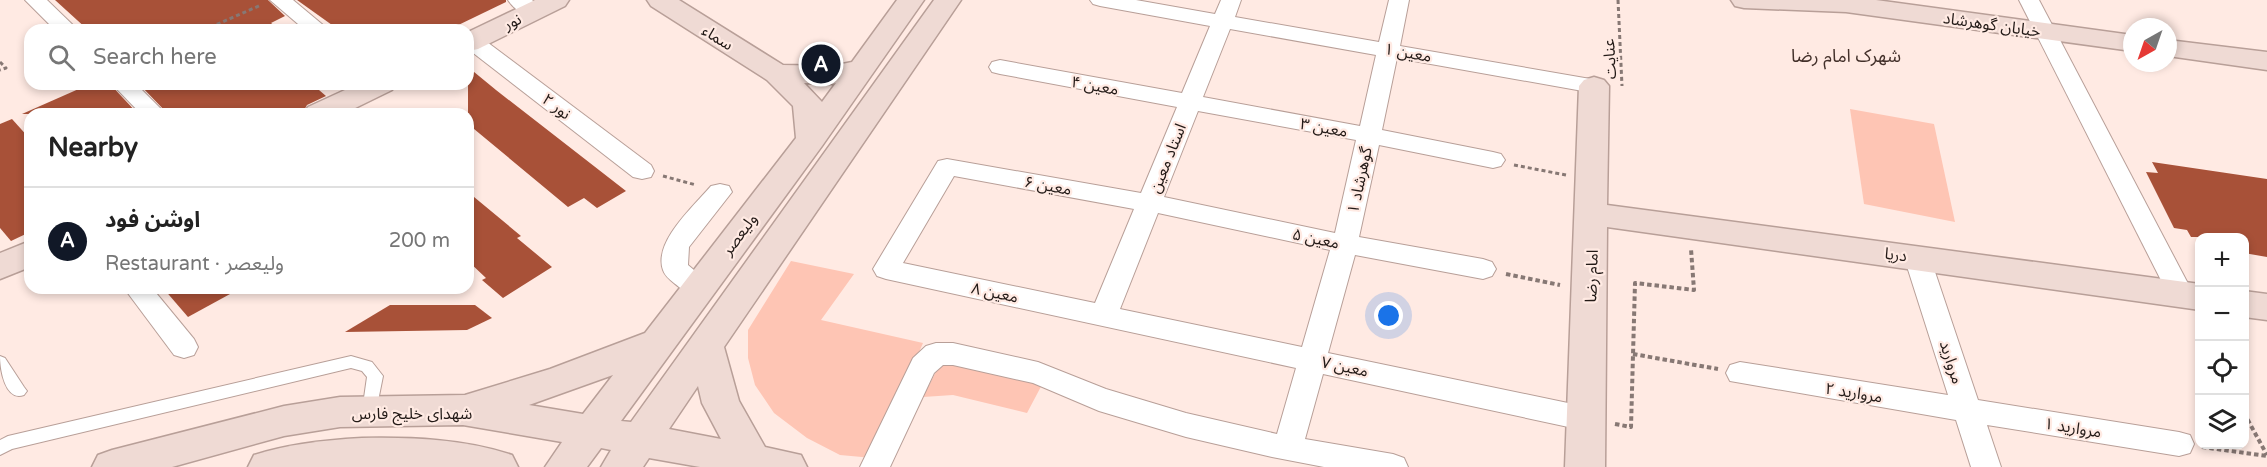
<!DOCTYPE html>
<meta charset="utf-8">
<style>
body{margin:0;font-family:"Varela Round","Noto Sans Arabic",sans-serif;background:#f2f2f2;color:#222}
.controls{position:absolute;right:18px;bottom:18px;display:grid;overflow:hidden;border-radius:12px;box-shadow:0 3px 9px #0003}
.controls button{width:54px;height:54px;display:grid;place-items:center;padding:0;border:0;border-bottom:2px solid #e0e0e0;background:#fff;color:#222;font:30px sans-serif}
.compass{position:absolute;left:2123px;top:18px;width:54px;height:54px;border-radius:50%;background:#fff;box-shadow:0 3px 9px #0003;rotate:220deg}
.you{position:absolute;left:1389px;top:316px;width:21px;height:21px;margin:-15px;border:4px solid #fff;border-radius:50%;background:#1a73e8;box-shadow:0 0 0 9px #1a73e833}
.badge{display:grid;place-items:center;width:39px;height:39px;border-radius:50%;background:#111827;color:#fff;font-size:20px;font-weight:700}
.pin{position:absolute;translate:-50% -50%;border:3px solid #fff;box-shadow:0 2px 6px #0006}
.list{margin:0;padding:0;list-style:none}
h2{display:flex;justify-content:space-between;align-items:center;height:78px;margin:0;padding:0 24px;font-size:26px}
h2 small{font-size:20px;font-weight:400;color:#767676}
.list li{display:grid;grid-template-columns:39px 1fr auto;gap:18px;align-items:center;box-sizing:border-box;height:108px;padding:0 24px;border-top:2px solid #e0e0e0}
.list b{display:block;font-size:22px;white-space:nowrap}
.list p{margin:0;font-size:20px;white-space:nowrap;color:#767676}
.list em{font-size:20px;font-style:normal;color:#767676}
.icon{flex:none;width:33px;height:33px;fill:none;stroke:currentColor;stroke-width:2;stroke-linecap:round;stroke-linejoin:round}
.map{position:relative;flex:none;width:2267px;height:467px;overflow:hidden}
.search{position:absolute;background:#fff;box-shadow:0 3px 9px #0003;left:24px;top:24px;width:450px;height:66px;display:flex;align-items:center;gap:15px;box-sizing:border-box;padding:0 21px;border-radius:18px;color:#767676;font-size:22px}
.panel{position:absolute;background:#fff;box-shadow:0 3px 9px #0003;left:24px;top:108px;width:450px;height:186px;border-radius:18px}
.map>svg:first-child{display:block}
.green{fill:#fec5b4}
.building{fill:#a85138}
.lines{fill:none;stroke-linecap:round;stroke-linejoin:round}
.lane-casing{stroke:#b89f98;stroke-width:2}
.street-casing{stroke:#b89f98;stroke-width:2}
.secondary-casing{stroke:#b89f98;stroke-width:3}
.path-far1{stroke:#877874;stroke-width:3;stroke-dasharray:4 3;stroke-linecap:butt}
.path{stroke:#877874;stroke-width:4;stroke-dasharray:4.5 3;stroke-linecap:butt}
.lane{fill:#fff;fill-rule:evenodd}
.street{fill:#fff;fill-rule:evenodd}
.secondary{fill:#efdad4;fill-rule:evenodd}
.labels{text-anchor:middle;stroke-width:4.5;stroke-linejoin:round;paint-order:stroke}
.street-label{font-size:16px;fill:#231a17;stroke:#ffeae3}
.neighbourhood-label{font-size:18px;fill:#43302a;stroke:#ffeae3}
</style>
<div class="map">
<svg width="2267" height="467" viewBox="0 0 2267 467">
<rect width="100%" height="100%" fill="#ffeae3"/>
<g class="green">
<polygon points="1850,109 1934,124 1955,222 1864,204"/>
<polygon points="791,261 854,274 821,320 923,343 873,458 840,455 807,438 774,413 755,385 748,358 748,330"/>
<polygon points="943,358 1045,379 1027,413 953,395 923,397"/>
</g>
<g class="building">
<polygon points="55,0 268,0 285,16 271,23 280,30 88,30"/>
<polygon points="297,0 506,0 506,2 448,30 339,30"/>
<polygon points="468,67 496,90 626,191 597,208 584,198 568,207 468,124"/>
<polygon points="90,84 110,84 138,114 22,114"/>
<polygon points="139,84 312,84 326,96 307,105 302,114 168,114"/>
<polygon points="12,119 30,139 30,232 11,241 0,228 0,124"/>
<polygon points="2152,162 2267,179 2267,257 2244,253 2244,237 2191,237 2187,230 2174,228 2146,172 2158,173"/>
<polygon points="468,192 521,236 517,238 552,267 503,298 482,280 486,278 468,261"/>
<polygon points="163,288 241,288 188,317"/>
<polygon points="390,305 475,305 492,318 467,330 345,332"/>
</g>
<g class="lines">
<g class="lane-casing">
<g id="lane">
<path d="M0 356 5 358 24 387 27 391 24 395C5 402 0 369 0 356Z"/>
<polygon points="351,356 372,362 383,376 375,416 370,418 365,416 362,412 367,377 362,371 351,368 12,449 0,455 0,440 8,436"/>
</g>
</g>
<g class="street-casing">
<g id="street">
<polygon points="25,0 47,0 78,30 55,30"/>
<polygon points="270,0 293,0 329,30 305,30"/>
<path d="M508 0H532L544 11 541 15C528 19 515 11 508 0Z"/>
<path d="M1090 0H1136L1215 14 1221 0H1241L1235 17 1379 42 1389 0H1409L1400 46 1602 81 1605 86 1602 91 1594 93 1397 58 1382 130 1493 152 1501 154 1505 160 1501 166 1493 168 1379 145 1359 237 1483 259 1492 262 1496 269 1492 276 1483 279 1355 255 1328 353 1587 407 1597 411 1602 419 1597 427 1587 431 1323 374 1305 439 1393 454 1404 458 1408 467H1324L1272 457 1186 437 1099 411 1033 383 953 365H943L934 373 890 467H860L913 358 926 346 936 343H953L1038 362 1106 389 1186 413 1277 434 1296 368 886 279 877 276 873 269 938 161 947 159 1141 193 1177 107 1000 74 992 72 989 67 992 62 1000 60 1182 93 1210 26 1100 6 1093 4ZM1230 29 1376 55 1360 126 1203 97ZM1198 111 1356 140 1335 233 1164 197ZM954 176 1134 209 1095 303 903 263ZM1158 213 1330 250 1302 347 1120 309Z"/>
<polygon points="2019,0 2039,0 2194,295 2190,302 2181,305 2172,302"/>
<polygon points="468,35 479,36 651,165 654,171 651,177 642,179 633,177 468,49"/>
<polygon points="112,84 136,84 166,114 141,114"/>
<path d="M720 184 729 186 732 192 689 247 688 265 707 281 711 288 707 295C695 299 689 295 679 287 673 282 665 277 663 270 653 242 694 206 711 186Z"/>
<polygon points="1917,248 1926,250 1930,257 1978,400 2179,432 2190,435 2194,444 2190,453 2179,456 1987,425 2001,467 1971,467 1956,420 1730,381 1726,373 1730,365 1740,362 1948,395 1904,257 1908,250"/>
<polygon points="124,288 152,288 194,339 198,347 194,355 184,358 174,355"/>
</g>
</g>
<g class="secondary-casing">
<g id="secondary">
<polygon points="535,0 569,0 565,6 478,49 468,51 468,32"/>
<path d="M647 0H679L783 65 832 66 852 62 897 0H924L822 146 621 421 631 422 934 0H961L724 347 739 401 765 447 801 455 807 467H700L649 458 643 467H601L611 450 601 448 587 467H545L562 442 463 425 340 427 284 436 172 467H92L98 455 112 450 284 406 340 397 465 395 550 369 645 333 796 138 793 106 767 80 651 6ZM804 83 832 84 836 83 822 102ZM613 375 583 414 529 405ZM698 386 702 403 721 439 669 429Z"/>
<polygon points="1731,0 1876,0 2132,35 2132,51 1846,12 1744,8 1735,6"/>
<polygon points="2168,40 2267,52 2267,70 2168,56"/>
<polygon points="1594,77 1604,80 1609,86 1607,205 2200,284 2200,310 1607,227 1605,467 1565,467 1579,86 1584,80"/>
<polygon points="358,84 396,84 392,90 343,114 304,114 308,107"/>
<polygon points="30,241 30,267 0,279 0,253"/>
<polygon points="2244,291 2267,294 2267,320 2244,317"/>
<path d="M362 438C411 437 465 439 512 455L518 467H248L254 455C288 444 326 440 362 438Z"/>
</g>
</g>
<g class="path-far1">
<polyline points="1618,0 1622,86"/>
<polyline points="204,30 261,5"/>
<polyline points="0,62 6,68 0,70"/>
<polyline points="1514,165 1566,175"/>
<polyline points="663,176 696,185"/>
</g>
<g class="path">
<polyline points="1506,274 1560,285"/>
<polyline points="1633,354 1718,369"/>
<polyline points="2244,413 2267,455"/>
<polyline points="1615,424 1631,427 1635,283 1694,290 1691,249"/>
<polyline points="2202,447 2267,456"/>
</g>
<use href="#lane" class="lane"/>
<use href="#street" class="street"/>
<use href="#secondary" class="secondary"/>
</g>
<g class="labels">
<g class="street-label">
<text transform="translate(512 21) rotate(-26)" y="6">نور</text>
<text transform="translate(1992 24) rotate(8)" y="6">خیابان گوهرشاد</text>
<text transform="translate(718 37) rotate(32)" y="6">سماء</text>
<text transform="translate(1408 52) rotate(10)" y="6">معین ۱</text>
<text transform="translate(1609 59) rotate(-93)" y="6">عنایت</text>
<text transform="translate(1095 85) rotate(10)" y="6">معین ۴</text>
<text transform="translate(557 106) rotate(37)" y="6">نور ۲</text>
<text transform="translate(1324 127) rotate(10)" y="6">معین ۳</text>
<text transform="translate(1167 158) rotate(-68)" y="6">استاد معین</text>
<text transform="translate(1359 180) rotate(-78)" y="6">گوهرشاد ۱</text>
<text transform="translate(1048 185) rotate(10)" y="6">معین ۶</text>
<text transform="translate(739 234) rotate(-53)" y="6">ولیعصر</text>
<text transform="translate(1316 238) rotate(12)" y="6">معین ۵</text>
<text transform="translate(1896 254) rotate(7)" y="6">دریا</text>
<text transform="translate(1591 276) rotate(-88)" y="6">امام رضا</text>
<text transform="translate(995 292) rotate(12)" y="6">معین ۸</text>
<text transform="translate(1952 362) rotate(72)" y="6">مروارید</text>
<text transform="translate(1345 366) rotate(12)" y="6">معین ۷</text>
<text transform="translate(1854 392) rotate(9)" y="6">مروارید ۲</text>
<text x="412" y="419">شهدای خلیج فارس</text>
<text transform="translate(2073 427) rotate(9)" y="6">مروارید ۱</text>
</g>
<g class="neighbourhood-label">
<text x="1846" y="62">شهرک امام رضا</text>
</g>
</g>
</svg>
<div class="controls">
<button>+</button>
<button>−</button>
<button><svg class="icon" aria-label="locate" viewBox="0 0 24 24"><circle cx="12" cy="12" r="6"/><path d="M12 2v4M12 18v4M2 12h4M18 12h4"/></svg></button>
<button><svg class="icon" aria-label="layers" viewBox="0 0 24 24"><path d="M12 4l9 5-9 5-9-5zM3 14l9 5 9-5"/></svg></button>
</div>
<svg class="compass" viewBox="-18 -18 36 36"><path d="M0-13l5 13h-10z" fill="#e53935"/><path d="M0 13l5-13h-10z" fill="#767676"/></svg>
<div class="you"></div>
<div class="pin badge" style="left:821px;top:64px">A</div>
<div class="search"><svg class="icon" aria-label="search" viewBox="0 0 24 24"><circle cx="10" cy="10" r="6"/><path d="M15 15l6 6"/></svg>Search here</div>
<section class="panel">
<h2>Nearby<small></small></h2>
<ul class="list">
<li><span class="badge">A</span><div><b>اوشن فود</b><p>Restaurant · ولیعصر</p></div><em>200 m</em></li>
</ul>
</section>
</div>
